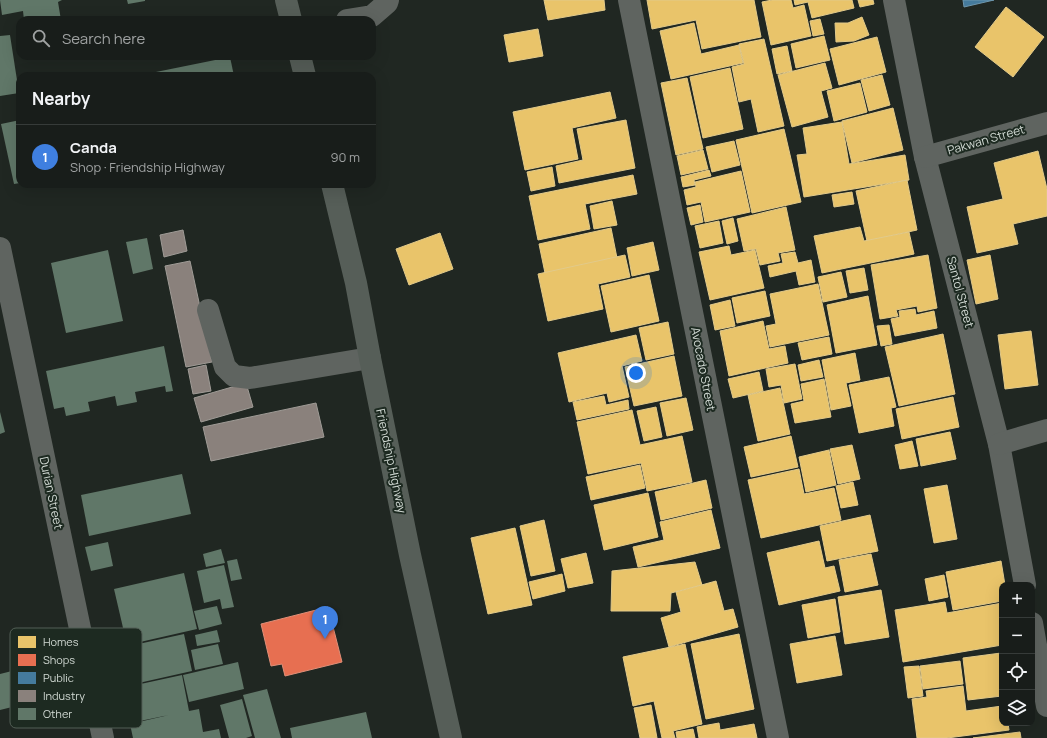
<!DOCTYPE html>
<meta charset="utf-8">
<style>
body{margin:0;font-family:Manrope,sans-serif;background:#212623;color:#f1f3f6}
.controls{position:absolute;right:12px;bottom:12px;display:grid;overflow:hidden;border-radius:8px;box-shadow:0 4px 16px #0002}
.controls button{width:36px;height:36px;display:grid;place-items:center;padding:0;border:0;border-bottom:1px solid #363b39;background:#181d1a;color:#f1f3f6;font:20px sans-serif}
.you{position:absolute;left:636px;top:373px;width:14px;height:14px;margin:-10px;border:3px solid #fff;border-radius:50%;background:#1a73e8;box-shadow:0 0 0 6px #1a73e833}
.badge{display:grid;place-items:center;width:26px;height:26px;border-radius:50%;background:#8c9099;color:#fff;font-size:13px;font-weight:700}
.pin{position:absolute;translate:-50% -33px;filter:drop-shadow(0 1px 2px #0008)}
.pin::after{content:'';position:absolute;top:21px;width:14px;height:12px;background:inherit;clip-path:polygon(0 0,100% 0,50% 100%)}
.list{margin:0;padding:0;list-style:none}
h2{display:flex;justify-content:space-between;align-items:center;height:52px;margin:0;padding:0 16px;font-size:17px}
h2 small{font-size:13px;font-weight:400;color:#9fa2a2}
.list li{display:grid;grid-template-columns:26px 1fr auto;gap:12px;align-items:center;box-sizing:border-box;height:64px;padding:0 16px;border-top:1px solid #363b39}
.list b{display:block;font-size:15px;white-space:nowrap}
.list p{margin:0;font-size:13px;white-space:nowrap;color:#9fa2a2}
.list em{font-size:13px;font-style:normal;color:#9fa2a2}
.icon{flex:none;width:22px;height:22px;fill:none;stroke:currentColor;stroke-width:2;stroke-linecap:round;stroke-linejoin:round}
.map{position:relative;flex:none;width:1047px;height:738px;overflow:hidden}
.search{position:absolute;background:#181d1a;box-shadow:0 4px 16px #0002;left:16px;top:16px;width:360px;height:44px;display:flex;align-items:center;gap:10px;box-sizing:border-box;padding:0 14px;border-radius:12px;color:#9fa2a2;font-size:15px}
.panel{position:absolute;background:#181d1a;box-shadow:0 4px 16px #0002;left:16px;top:72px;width:360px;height:116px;border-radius:12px}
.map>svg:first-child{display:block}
.homes{fill:#e9c46a;stroke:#e2ca8a}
.shops{fill:#e76f51;stroke:#e08f78}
.public{fill:#457b9d;stroke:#6f97ad}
.industry{fill:#8a817c;stroke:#9f9b96}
.building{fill:#607768}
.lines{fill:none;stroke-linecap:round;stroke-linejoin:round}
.minor{stroke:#5f6460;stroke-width:22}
.major{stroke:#565e58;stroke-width:22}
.labels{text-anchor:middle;stroke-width:4;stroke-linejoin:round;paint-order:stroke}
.street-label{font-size:12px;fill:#d1d9d3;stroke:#1d2a21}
.key{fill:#1d2a21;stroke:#535f56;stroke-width:1}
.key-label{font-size:11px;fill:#d1d9d3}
</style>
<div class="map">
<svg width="1047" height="738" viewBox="0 0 1047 738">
<rect width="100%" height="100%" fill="#202722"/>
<g class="homes">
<polygon points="544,0 604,0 605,10 548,20"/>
<polygon points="647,0 754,0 761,37 702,49 696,20 652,29"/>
<polygon points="772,0 791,0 793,8 804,5 811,36 771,45 762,2"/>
<polygon points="794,0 852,0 854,8 812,18 808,2 795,5"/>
<polygon points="858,0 873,0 874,4 860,7"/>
<polygon points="1006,7 1044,37 1013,77 975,47"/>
<polygon points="862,17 869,35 854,41 836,42 835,23 848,23"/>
<polygon points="820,19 824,34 813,36 810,21"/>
<polygon points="694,23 701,54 739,45 743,63 671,79 660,31"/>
<polygon points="538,29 543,56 509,62 504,35"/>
<polygon points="824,36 830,60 796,68 791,44"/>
<polygon points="877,37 886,72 839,85 830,49"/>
<polygon points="764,39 784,126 758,132 751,99 739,102 732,67 744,64 739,44"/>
<polygon points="787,46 792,71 777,74 772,49"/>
<polygon points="825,63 832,88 821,91 828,117 792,127 778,75"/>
<polygon points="730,68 743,129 703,138 690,77"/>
<polygon points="882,75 890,105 869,111 861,80"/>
<polygon points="687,78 703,149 676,155 661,83"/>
<polygon points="860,83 867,112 834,121 827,91"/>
<polygon points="610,92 616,118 572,128 578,159 525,170 513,112"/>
<polygon points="893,108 903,150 852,163 842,121"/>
<polygon points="626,120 635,168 559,183 556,166 583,160 577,129"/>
<polygon points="842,122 849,164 905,155 909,180 804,197 797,155 807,154 803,128"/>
<polygon points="784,129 801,202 752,213 736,140"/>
<polygon points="734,141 740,165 712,172 706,147"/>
<polygon points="703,150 708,169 681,175 677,156"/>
<polygon points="1038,151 1047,189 1047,216 1013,224 1018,244 977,253 967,207 1003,199 994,163"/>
<polygon points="552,167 555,186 531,191 527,172"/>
<polygon points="709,170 711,176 694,180 695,185 683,187 681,177"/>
<polygon points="741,171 750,212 705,222 701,202 687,205 684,190 696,187 695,182"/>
<polygon points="633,175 637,194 585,204 590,229 538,240 529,196"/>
<polygon points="907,180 917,230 867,241 856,191"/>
<polygon points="852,192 854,204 834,207 832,195"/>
<polygon points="612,201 617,225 594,229 590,206"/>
<polygon points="700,205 703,222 691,225 687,208"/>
<polygon points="786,207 795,250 778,253 780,261 760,265 756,249 744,251 737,219"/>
<polygon points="733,218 738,241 727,244 722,221"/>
<polygon points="719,221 723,243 700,248 695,226"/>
<polygon points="860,227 864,241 909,232 914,254 822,273 814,236"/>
<polygon points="611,228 617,258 545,273 539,244"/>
<polygon points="440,233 453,269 409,285 396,249"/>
<polygon points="653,242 659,270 632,276 627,248"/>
<polygon points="729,246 731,255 755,250 764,288 710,300 699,252"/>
<polygon points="795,252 798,263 811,260 815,282 799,285 796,271 770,277 768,266 783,263 781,254"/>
<polygon points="625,255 630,277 598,284 603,309 548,321 538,274"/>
<polygon points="928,255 937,308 918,312 917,306 896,310 898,316 880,319 871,265"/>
<polygon points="990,255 998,299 976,304 967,260"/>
<polygon points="864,268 868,290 850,293 846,271"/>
<polygon points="841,272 847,297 823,302 818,277"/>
<polygon points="649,275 659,321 611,332 601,286"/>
<polygon points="818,284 829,335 770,347 766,326 776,324 770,294"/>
<polygon points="765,291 770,316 737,323 732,298"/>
<polygon points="868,296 877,345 836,353 827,305"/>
<polygon points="730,300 735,326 715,330 710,305"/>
<polygon points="915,309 916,315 934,311 937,328 895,336 891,319 900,317 899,311"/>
<polygon points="763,321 769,349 785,346 788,363 729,376 720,331"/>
<polygon points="668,322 674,354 646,360 639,328"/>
<polygon points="889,325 892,344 881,346 877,326"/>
<polygon points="1031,331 1038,385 1005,389 998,335"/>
<polygon points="943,334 955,394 899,406 885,347"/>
<polygon points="636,335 642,361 622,366 629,397 609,402 607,393 569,402 558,353"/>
<polygon points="829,337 832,354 802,360 798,343"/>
<polygon points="855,353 860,380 846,383 851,406 831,410 822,360"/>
<polygon points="674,356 682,396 634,406 625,367"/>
<polygon points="819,360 823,377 801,381 798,365"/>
<polygon points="795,364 802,399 784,403 781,385 769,387 766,369"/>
<polygon points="759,372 763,391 733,398 728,379"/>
<polygon points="889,377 896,407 891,408 894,426 859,433 849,385"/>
<polygon points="824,379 831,417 795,423 791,404 804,401 801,384"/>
<polygon points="780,388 790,434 758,441 748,395"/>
<polygon points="604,396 606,405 628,400 629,409 577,420 573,402"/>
<polygon points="953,397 959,427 902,439 896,409"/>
<polygon points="686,398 693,430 667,436 660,403"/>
<polygon points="656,407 662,437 644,441 637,411"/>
<polygon points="632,410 640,445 682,436 692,482 647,491 641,463 588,474 577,422"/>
<polygon points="950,432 956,459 921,466 916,439"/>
<polygon points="791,436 798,467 751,477 744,447"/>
<polygon points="912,441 918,466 900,469 895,445"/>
<polygon points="852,445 860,479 838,484 830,449"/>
<polygon points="829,450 836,485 806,492 799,457"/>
<polygon points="640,465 645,488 591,500 586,477"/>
<polygon points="799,469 804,494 834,488 841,520 761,538 748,480"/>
<polygon points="706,480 712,508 661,520 655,492"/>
<polygon points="853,482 858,505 841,508 836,486"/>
<polygon points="947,485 957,539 934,543 924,489"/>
<polygon points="648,493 658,537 604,550 594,505"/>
<polygon points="711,510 720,548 638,567 633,547 664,540 660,522"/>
<polygon points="870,515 878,551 827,561 820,526"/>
<polygon points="544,520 555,571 531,576 520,526"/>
<polygon points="515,528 532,605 488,614 471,538"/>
<polygon points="819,541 825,568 834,566 840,591 779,605 767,553"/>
<polygon points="586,553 593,583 568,588 561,559"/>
<polygon points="871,554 878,585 845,592 839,560"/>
<polygon points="1001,561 1005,585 1002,585 1002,601 953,610 946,572"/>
<polygon points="695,562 702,585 671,593 670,611 611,611 612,571"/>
<polygon points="562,574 565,591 533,599 529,582"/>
<polygon points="944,575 948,597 929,601 925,579"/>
<polygon points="716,581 724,611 733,609 738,627 669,647 661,618 681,612 676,592"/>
<polygon points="881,590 889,637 845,644 838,597"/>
<polygon points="835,599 840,632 808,638 802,605"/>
<polygon points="945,602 947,613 1002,603 1002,645 903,662 895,610"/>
<polygon points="739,634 754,709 706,719 691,644"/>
<polygon points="835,636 842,675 797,683 790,644"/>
<polygon points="685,644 702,724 673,731 675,738 662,738 654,701 633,706 623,657"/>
<polygon points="1001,653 1002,696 968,700 963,658"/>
<polygon points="960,661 963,684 923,689 920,666"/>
<polygon points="919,666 923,696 908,698 904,667"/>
<polygon points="963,686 966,711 1002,706 1002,723 1008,723 1009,730 947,738 917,738 912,699 927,697 926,691"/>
<polygon points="651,705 657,738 640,738 634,708"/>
<polygon points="719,723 720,730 754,724 757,738 699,738 697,727"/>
<polygon points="693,729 695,738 677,738 676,732"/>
<polygon points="1020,732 1021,738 973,738"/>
</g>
<polygon class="shops" points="328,607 342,662 285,676 282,664 271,666 261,624"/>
<polygon class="public" points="963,0 994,0 964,7"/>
<g class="industry">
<polygon points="183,230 187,251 164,257 160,235"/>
<polygon points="190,261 212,362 186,367 165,266"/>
<polygon points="206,365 211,391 193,394 188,369"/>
<polygon points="246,383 253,407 201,422 194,398"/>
<polygon points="316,403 324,437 211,461 203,427"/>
</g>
<g class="building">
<polygon points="0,0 62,0 58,2 61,20 24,20 23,11 2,15"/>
<polygon points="127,0 145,0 145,1 128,4"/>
<polygon points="10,35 19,93 0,96 0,36"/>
<polygon points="230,57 234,76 151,76 151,73"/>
<polygon points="20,120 20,183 14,184 1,124"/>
<polygon points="147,238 153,269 133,274 126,242"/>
<polygon points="108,250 123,321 66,333 51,263"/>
<polygon points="164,346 173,391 166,392 165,386 135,392 137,402 117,406 115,396 88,402 90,411 66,416 64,407 54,409 46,371"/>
<polygon points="0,412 5,432 0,434"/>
<polygon points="182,474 191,514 89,536 81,495"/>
<polygon points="108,542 113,566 91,571 85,547"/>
<polygon points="221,549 225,563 206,567 203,554"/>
<polygon points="237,559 242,579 231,581 227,561"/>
<polygon points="224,565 234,607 222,609 220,599 204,603 197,571"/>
<polygon points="184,573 197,629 127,645 114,589"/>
<polygon points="217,606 222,624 199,630 194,611"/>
<polygon points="217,630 220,642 197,646 195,635"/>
<polygon points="184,634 192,671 112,689 108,670 139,663 134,645"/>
<polygon points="218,644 223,664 195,670 191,650"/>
<polygon points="238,662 244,689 189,702 183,675"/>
<polygon points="16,670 24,704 0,710 0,674"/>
<polygon points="182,675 189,711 199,709 203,732 219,729 221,738 133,738 130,724 169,715 140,721 139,715 119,719 113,690"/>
<polygon points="267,689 281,738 255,738 243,695"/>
<polygon points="242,699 252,736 246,738 229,738 220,705"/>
<polygon points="366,712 372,738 292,738 290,728"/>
</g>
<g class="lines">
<g class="minor">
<polyline points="629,0 778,738"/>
<polyline points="894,0 925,157 999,444 1025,585"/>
<polyline points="347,20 372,16 387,3 388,0"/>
<polyline points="925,157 1047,123"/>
<polyline points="0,248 103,738"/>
<polyline points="208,310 225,367 234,376 250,378 370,358"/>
<polyline points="999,444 1047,430"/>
<polyline points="1032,623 1047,706"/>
</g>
<g class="major">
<polyline points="286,0 291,20"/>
<polyline points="300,56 305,76"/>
<polyline points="332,184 356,283 370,358 410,555 451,738"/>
</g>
</g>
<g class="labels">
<g class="street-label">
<text transform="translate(986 140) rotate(-16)" y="4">Pakwan Street</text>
<text transform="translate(960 292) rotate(75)" y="4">Santol Street</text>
<text transform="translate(703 369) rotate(79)" y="4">Avocado Street</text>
<text transform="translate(391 461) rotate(78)" y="4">Friendship Highway</text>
<text transform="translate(51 493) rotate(78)" y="4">Durian Street</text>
</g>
</g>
<rect x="10" y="628" width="132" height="100" rx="6" class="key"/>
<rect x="18" y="636" width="18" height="12" fill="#e9c46a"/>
<rect x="18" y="654" width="18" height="12" fill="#e76f51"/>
<rect x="18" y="672" width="18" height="12" fill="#457b9d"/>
<rect x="18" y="690" width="18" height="12" fill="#8a817c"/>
<rect x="18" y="708" width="18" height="12" fill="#607768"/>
<g class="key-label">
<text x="43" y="646">Homes</text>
<text x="43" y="664">Shops</text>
<text x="43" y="682">Public</text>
<text x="43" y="700">Industry</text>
<text x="43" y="718">Other</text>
</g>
</svg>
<div class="controls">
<button>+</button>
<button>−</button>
<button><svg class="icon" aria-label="locate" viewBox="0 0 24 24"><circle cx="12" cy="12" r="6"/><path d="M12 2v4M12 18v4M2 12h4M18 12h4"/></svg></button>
<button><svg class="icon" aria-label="layers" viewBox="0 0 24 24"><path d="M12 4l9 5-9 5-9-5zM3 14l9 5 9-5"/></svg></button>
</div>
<div class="you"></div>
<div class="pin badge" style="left:325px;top:639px;background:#3f7fe0">1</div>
<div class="search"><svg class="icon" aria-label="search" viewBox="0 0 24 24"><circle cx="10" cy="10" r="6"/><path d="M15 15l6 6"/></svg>Search here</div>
<section class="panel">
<h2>Nearby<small></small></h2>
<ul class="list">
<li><span class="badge" style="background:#3f7fe0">1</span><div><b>Canda</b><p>Shop · Friendship Highway</p></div><em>90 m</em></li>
</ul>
</section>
</div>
